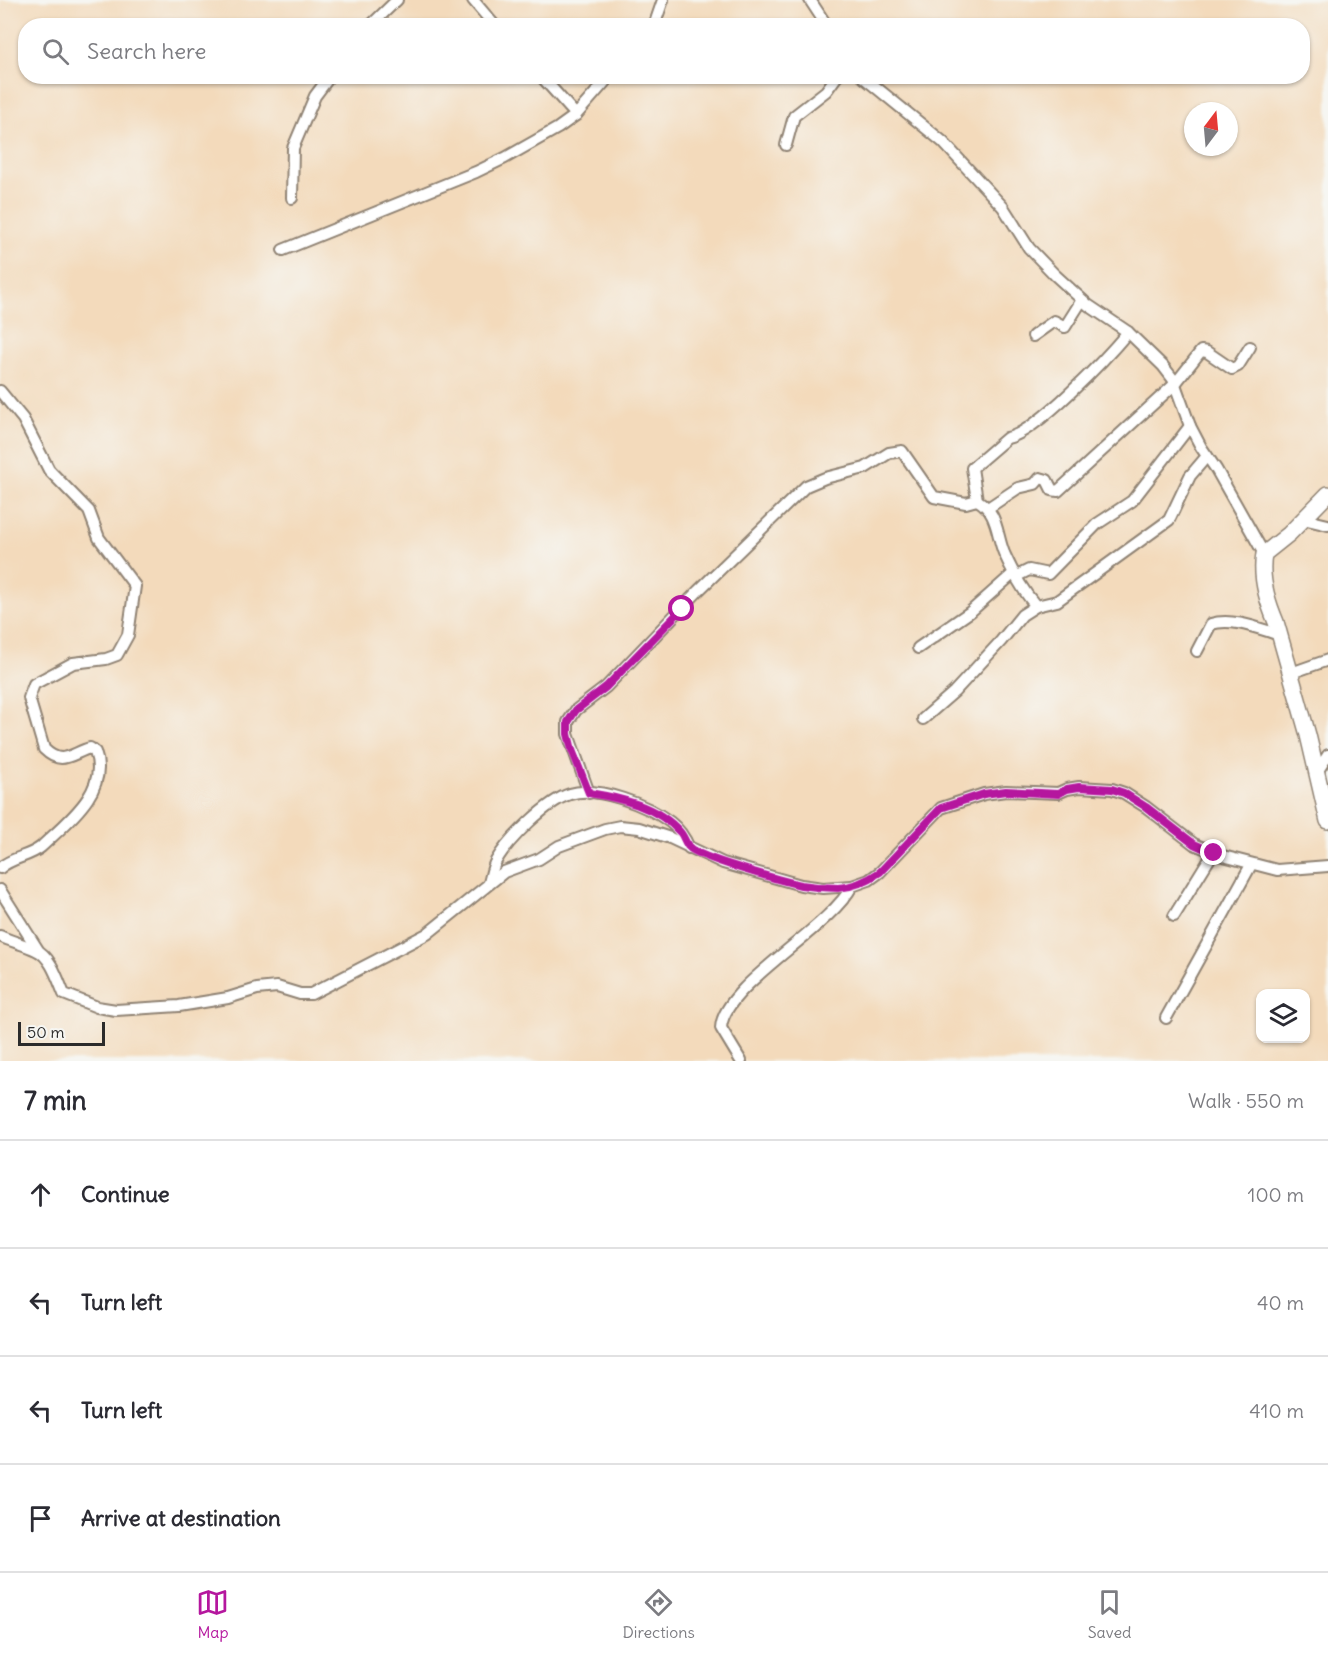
<!DOCTYPE html>
<meta charset="utf-8">
<style>
body{margin:0;font-family:Delius,sans-serif;background:#f7f7f7;color:#2b2b33}
.controls{position:absolute;right:18px;bottom:18px;display:grid;overflow:hidden;border-radius:12px;box-shadow:0 2px 4px #0004}
.controls button{width:54px;height:54px;display:grid;place-items:center;padding:0;border:0;border-bottom:2px solid #e1e1e2;background:#fff;color:#2b2b33;font:30px sans-serif}
.compass{position:absolute;left:1184px;top:102px;width:54px;height:54px;border-radius:50%;background:#fff;box-shadow:0 2px 4px #0004;rotate:16deg}
.scale{position:absolute;left:18px;bottom:15px;width:87px;box-sizing:border-box;padding-left:6px;border:3px solid #2b2b2b;border-top:0;font-size:16px;line-height:21px;white-space:nowrap;color:#2b2b2b;-webkit-text-stroke:4px #f6f6f2;paint-order:stroke}
.stop{position:absolute;width:18px;height:18px;margin:-14px;border:4px solid #b5179e;border-radius:50%;background:#fff}
.stop.end{background:#b5179e;border-color:#fff;box-shadow:0 2px 6px #0008}
.list{margin:0;padding:0;list-style:none}
h2{display:flex;justify-content:space-between;align-items:center;height:78px;margin:0;padding:0 24px;font-size:26px}
h2 small{font-size:20px;font-weight:400;color:#7c7c81}
.list li{display:grid;grid-template-columns:39px 1fr auto;gap:18px;align-items:center;box-sizing:border-box;height:108px;padding:0 24px;border-top:2px solid #e1e1e2}
.list b{display:block;font-size:22px;white-space:nowrap}
.list em{font-size:20px;font-style:normal;color:#7c7c81}
.icon{flex:none;width:33px;height:33px;fill:none;stroke:currentColor;stroke-width:2;stroke-linecap:round;stroke-linejoin:round}
.map{position:relative;flex:none;width:1328px;height:1061px;overflow:hidden}
.search{position:absolute;background:#fff;box-shadow:0 2px 4px #0004;left:18px;right:18px;top:18px;height:66px;display:flex;align-items:center;gap:15px;box-sizing:border-box;padding:0 21px;border-radius:24px;color:#7c7c81;font-size:22px}
.sheet{height:510px;background:#fff}
nav{display:flex;justify-content:space-around;align-items:center;box-sizing:border-box;height:84px;border-top:2px solid #e1e1e2;background:#fff;font-size:16px;color:#7c7c81}
nav a{display:grid;justify-items:center;gap:3px}
nav .on{color:#b5179e}
.map>svg:first-child{display:block}
.lines{fill:none;stroke-linecap:round;stroke-linejoin:round}
.street-casing{stroke:#8f8273;stroke-width:14}
.secondary-casing{stroke:#8f8273;stroke-width:18}
.street{stroke:#fff;stroke-width:10}
.secondary{stroke:#fff;stroke-width:15}
.route{stroke:#b5179e;stroke-width:8}
</style>
<div class="map">
<svg width="1328" height="1061" viewBox="0 0 1328 1061">
<rect width="100%" height="100%" fill="#f6f6f2"/>
<filter id="ink" filterUnits="userSpaceOnUse"><feTurbulence type="fractalNoise" baseFrequency=".0167" numOctaves="2"/><feDisplacementMap in="SourceGraphic" scale="12" xChannelSelector="R" yChannelSelector="G"/><feConvolveMatrix kernelMatrix="1 2 1 2 8 2 1 2 1" color-interpolation-filters="sRGB"/></filter>
<filter id="wash" filterUnits="userSpaceOnUse"><feTurbulence type="fractalNoise" baseFrequency=".008" numOctaves="4" result="noise"/><feDisplacementMap in="SourceGraphic" scale="24" xChannelSelector="R" yChannelSelector="G"/><feGaussianBlur stdDeviation="1.35" result="paint"/><feColorMatrix in="noise" values="0 0 0 0 0 0 0 0 0 0 0 0 0 0 0 0 0 1.4 0 .05"/><feComposite in="paint" operator="in"/></filter>
<g filter="url(#wash)">
<rect width="100%" height="100%" fill="#f3dabb"/>
</g>
<g filter="url(#ink)">
<g class="lines">
<g class="street-casing">
<g id="street">
<polyline points="473,0 495,26"/>
<polyline points="810,0 827,26"/>
<polyline points="370,26 397,0"/>
<polyline points="654,26 663,0"/>
<polyline points="541,76 576,115"/>
<polyline points="862,76 943,142 1003,207 1029,248 1055,275 1088,305 1128,332 1163,366 1173,379 1190,426 1201,447 1216,469 1264,554"/>
<polyline points="786,145 794,116 826,91 837,76"/>
<polyline points="292,198 293,148 315,96 330,76"/>
<polyline points="283,250 476,172 505,158 558,128 576,115 610,76"/>
<polyline points="1033,336 1054,321 1065,327 1082,300"/>
<path d="M0 391 23 419 49 470 89 511 99 538 135 586 128 635 117 655 106 659 73 663 34 684 29 698 44 749C62 767 72 753 90 748L95 752C110 791 66 823 41 847 29 857 12 857 0 868"/>
<path d="M977 500 972 468 1007 438C1036 433 1108 356 1128 332"/>
<polyline points="988,508 1018,488 1035,484 1040,478 1047,480 1052,490 1058,491 1175,384 1201,351 1207,352 1232,369 1238,366 1250,347"/>
<polyline points="1303,519 1328,525"/>
<polyline points="1017,576 1029,570 1048,574 1097,524 1132,501 1190,426"/>
<polyline points="918,648 970,612 1014,573"/>
<path d="M1197 651 1211 624C1232 617 1260 629 1280 635"/>
<polyline points="1291,673 1328,660"/>
<polyline points="923,719 954,692 1001,641 1022,615 1036,606 1057,601 1169,520 1190,476 1207,456"/>
<polyline points="1317,772 1328,755"/>
<path d="M589 793 568 734V722L576 710 606 687 698 591 806 486 825 478 865 468 889 453 902 451 934 497 966 503 977 500C998 512 996 533 1004 553 1012 571 1023 591 1036 606"/>
<path d="M489 883C491 876 492 868 496 861 508 840 547 801 570 794 597 785 649 806 670 822 679 829 685 838 689 848"/>
<polyline points="0,890 38,950"/>
<polyline points="1174,916 1213,853"/>
<path d="M0 936C12 942 24 944 36 950 51 956 58 980 64 994L97 1007 116 1010 179 1006 228 998 257 989 277 987 300 994H311L427 934 504 872 539 859 559 846 605 829 620 826 639 828 670 838 723 863 801 885 823 888 852 886 869 880 880 872 941 808 984 794 1006 791 1058 793 1067 789 1079 787 1112 789 1124 793 1146 807 1194 844 1223 856 1277 870 1328 866"/>
<polyline points="1166,1018 1251,865"/>
<path d="M741 1061 721 1028C723 985 829 930 852 886"/>
</g>
</g>
<g class="secondary-casing">
<path id="secondary" d="M1328 494 1289 534 1264 554C1260 576 1267 601 1276 622L1308 735 1328 821"/>
</g>
<use href="#street" class="street"/>
<use href="#secondary" class="secondary"/>
</g>
</g>
<g class="lines" filter="url(#ink)">
<path class="route" d="M682 609 606 687 576 710 568 722V734L572 750 589 793C620 798 657 806 680 832 684 836 685 843 689 847 698 858 784 881 801 885 813 887 826 888 838 888 854 887 867 881 880 872L941 808 984 794 1006 791 1058 794 1067 789 1079 787 1112 789 1124 793 1146 807 1194 844 1214 853"/>
</g>
</svg>
<div class="controls">
<button><svg class="icon" aria-label="layers" viewBox="0 0 24 24"><path d="M12 4l9 5-9 5-9-5zM3 14l9 5 9-5"/></svg></button>
</div>
<svg class="compass" viewBox="-18 -18 36 36"><path d="M0-13l5 13h-10z" fill="#e53935"/><path d="M0 13l5-13h-10z" fill="#7c7c81"/></svg>
<div class="scale">50 m</div>
<div class="stop" style="left:682px;top:609px"></div>
<div class="stop end" style="left:1214px;top:853px"></div>
<div class="search"><svg class="icon" aria-label="search" viewBox="0 0 24 24"><circle cx="10" cy="10" r="6"/><path d="M15 15l6 6"/></svg>Search here</div>
</div>
<section class="sheet">
<h2>7 min<small>Walk · 550 m</small></h2>
<ul class="list">
<li><svg class="icon" aria-label="ahead" viewBox="0 0 24 24"><path d="M12 20V5M6 11l6-6 6 6"/></svg><div><b>Continue</b></div><em>100 m</em></li>
<li><svg class="icon" aria-label="left" viewBox="0 0 24 24"><path d="M17 20v-9H6M10 6l-5 5 5 5"/></svg><div><b>Turn left</b></div><em>40 m</em></li>
<li><svg class="icon" aria-label="left" viewBox="0 0 24 24"><path d="M17 20v-9H6M10 6l-5 5 5 5"/></svg><div><b>Turn left</b></div><em>410 m</em></li>
<li><svg class="icon" aria-label="arrive" viewBox="0 0 24 24"><path d="M6 21V4h12l-3 4 3 4H6"/></svg><div><b>Arrive at destination</b></div></li>
</ul>
</section>
<nav>
<a class="on"><svg class="icon" aria-label="map" viewBox="0 0 24 24"><path d="M3 6l6-2 6 2 6-2v14l-6 2-6-2-6 2zM9 4v14M15 6v14"/></svg>Map</a>
<a><svg class="icon" aria-label="directions" viewBox="0 0 24 24"><path d="M12 3l9 9-9 9-9-9zM9 14v-3h6M13 9l2 2-2 2"/></svg>Directions</a>
<a><svg class="icon" aria-label="saved" viewBox="0 0 24 24"><path d="M7 4h10v16l-5-4-5 4z"/></svg>Saved</a>
</nav>
